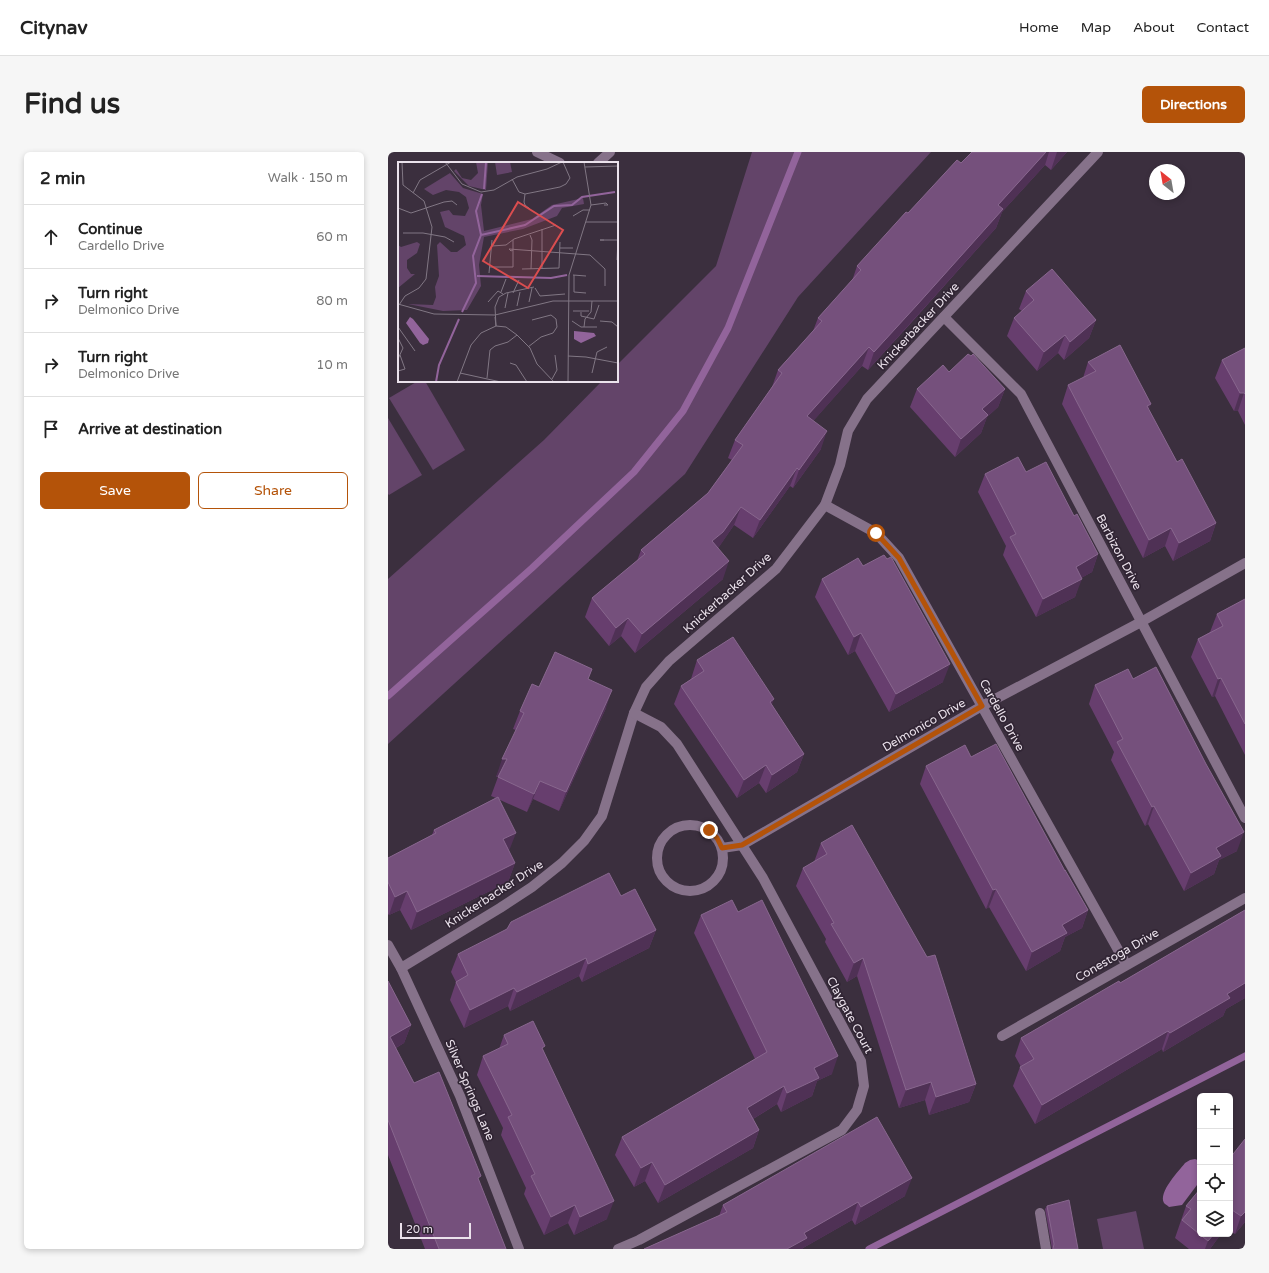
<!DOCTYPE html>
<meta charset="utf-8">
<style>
body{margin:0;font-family:"Varela Round",sans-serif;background:#f6f6f6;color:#222}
.controls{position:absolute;right:12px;bottom:12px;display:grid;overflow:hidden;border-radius:6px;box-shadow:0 2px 6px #0003}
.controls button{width:36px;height:36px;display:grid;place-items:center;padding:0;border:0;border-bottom:1px solid #e0e0e0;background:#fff;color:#222;font:20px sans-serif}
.compass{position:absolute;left:761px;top:12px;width:36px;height:36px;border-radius:50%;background:#fff;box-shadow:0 2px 6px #0003;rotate:329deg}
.scale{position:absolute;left:12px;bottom:10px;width:71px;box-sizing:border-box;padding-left:4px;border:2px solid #ebe2ec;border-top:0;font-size:11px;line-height:14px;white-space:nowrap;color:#ebe2ec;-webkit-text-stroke:3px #312534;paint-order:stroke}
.stop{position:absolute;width:12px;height:12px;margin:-9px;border:3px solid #b45309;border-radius:50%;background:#fff}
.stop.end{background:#b45309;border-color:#fff;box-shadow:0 1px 4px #0008}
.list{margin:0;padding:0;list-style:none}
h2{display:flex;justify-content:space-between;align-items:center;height:52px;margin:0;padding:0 16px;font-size:17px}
h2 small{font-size:13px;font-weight:400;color:#767676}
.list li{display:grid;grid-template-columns:26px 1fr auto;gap:12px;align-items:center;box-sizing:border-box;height:64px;padding:0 16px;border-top:1px solid #e0e0e0}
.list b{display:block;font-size:15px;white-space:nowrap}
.list p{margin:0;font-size:13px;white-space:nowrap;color:#767676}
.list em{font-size:13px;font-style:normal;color:#767676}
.actions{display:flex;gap:8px;padding:12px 16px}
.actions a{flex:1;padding:9px 0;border:1px solid #b45309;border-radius:6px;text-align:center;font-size:14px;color:#b45309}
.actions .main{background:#b45309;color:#fff}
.icon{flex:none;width:22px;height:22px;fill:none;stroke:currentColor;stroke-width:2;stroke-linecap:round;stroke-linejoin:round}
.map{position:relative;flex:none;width:857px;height:1097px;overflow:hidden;border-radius:6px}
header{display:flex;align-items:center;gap:24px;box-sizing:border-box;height:56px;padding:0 20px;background:#fff;border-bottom:1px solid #e0e0e0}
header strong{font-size:19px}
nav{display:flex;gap:22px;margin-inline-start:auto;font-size:14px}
.intro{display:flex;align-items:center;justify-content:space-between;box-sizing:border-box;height:96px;padding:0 24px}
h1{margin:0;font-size:28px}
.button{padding:10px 18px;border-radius:6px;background:#b45309;color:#fff;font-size:14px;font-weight:700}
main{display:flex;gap:24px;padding:0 24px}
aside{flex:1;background:#fff;border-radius:6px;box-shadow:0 2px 6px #0003}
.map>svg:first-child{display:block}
.green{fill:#634469}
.water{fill:#92649b}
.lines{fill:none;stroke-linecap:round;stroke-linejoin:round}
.stream{stroke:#92649b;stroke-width:7}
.minor{stroke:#86728a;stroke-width:10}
.wall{fill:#673e6e}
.shaded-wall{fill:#4f3155}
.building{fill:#75507c;stroke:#88678e}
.route{stroke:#b45309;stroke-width:5}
.labels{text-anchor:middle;stroke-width:3.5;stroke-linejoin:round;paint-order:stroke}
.street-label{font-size:12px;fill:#ebe2ec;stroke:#312534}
.inset-river{fill:none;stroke:#92649b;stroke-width:2}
.inset-road{fill:none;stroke:#817784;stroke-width:1}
.view{fill:#da4d4f;fill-opacity:0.15;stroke:#da4d4f;stroke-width:2}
.inset-edge{fill:none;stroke:#ebe2ec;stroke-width:2}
</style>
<header>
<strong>Citynav</strong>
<nav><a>Home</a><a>Map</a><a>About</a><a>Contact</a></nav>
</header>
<div class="intro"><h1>Find us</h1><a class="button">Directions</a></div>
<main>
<aside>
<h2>2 min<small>Walk · 150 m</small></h2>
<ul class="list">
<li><svg class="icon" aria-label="ahead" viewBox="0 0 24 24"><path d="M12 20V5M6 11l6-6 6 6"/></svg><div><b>Continue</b><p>Cardello Drive</p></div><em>60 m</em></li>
<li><svg class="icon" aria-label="right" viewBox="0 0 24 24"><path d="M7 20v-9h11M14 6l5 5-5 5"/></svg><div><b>Turn right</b><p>Delmonico Drive</p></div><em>80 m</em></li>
<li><svg class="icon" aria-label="right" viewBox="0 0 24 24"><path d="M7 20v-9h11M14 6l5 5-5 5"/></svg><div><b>Turn right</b><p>Delmonico Drive</p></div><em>10 m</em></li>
<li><svg class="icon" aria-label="arrive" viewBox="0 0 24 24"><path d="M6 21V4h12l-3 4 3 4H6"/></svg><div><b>Arrive at destination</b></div></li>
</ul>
<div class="actions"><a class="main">Save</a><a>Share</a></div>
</aside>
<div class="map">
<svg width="857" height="1097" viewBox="0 0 857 1097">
<rect width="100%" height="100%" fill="#3b2f3e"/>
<g class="green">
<polygon points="364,0 543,0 410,145 297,322 0,592 0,427 156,288 214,229 229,229 229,213 328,114"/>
<polygon points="30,229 37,229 77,298 45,318 1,246"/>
<polygon points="0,266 34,323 1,343 0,342"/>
<polygon points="748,1059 756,1097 715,1097 709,1067"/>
</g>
<path class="water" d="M807 1007 812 1009V1029L794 1053 781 1055C780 1054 777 1052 776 1051 770 1040 791 1019 797 1011L802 1008Z"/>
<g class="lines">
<g class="stream">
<polyline points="0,544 144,416 246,320 295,259 340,176 410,0"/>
<polyline points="481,1097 857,904"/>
</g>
<g class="minor">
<polyline points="149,0 172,11"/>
<polyline points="210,11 222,0"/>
<polyline points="556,165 633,242 857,666"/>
<polyline points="437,353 488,381 511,406 738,812"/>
<circle cx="302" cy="706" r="33"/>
<polyline points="334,696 354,693 594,554 753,470 857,411"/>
<polyline points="0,793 13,816 72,944 131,1097"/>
<polyline points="13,816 112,756 144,735 174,711 196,689 214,664 246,561 258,535 281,509 388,417 437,353 452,313 460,279 479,247 710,0"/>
<polyline points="614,884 857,746"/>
<polyline points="652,1061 658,1097"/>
<polyline points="230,1097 251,1088 454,978 469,958 476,934 473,909 375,726 289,592 273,575 246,561"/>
</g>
</g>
<g class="wall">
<polygon points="584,0 679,0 663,18 657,13 614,60 608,76 523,171 480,218 474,214 425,269 433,297 405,336 402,334 365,386 346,373 330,396 335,427 247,501 233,484 221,494 197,465 204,446 249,409 253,398 320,341 344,308 340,306 347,288 384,235 390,218 425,179 430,166 464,129 469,114 520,61 573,11"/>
<polygon points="638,139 708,168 701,186 676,208 670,201 649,219 619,184 626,166 634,159 631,157"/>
<polygon points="857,196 857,273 850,259 846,259 827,226 834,208"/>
<polygon points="700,210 761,258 789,310 828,371 822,389 785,409 777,394 755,406 674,252 680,233 695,226"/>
<polygon points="561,220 617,237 610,255 599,265 593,281 567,305 522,255 529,237"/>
<polygon points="638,320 686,364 710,402 704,420 693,426 687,445 648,465 615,403 618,394 590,340 597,322"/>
<polygon points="475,414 555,530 501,560 467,499 460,503 427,445 434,427"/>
<polygon points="857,447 857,603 827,544 824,545 803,505 810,487 822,480 829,462"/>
<polygon points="309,508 384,553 416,602 409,620 378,641 371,631 349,646 286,552 293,534 303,527"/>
<polygon points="200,527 218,556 171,659 145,647 139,660 110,647 121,699 127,711 120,730 23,778 12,758 1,763 0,762 0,706 44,683 46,678 108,646 103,644 110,625 108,625 128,578 125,577 132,559 151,535"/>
<polygon points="745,527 849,699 831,708 826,722 796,739 760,672 757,674 723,608 726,600 701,552 707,533"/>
<polygon points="583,605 677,719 700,758 694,776 677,785 672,799 638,819 601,755 598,757 532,632 538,614"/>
<polygon points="433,691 588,932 581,950 541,963 537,948 511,956 469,824 459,830 437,790 438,787 408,734 415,716 426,710"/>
<polygon points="233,744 268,778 261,796 194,830 191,824 122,859 120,854 76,876 62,848 68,830 63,820 70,802"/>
<polygon points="857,758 857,846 838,857 835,864 775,900 774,897 647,972 625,934 632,915 633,915 627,904 633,886 732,831"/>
<polygon points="350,760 444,922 429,929 424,944 393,960 389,952 365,967 371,978 365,996 270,1051 257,1029 246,1035 227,1003 234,985 367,907 306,781 313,763"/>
<polygon points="0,829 23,873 16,891 8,896 26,931 91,1029 118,1097 37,1097 0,1003"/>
<polygon points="116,883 155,898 219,1067 186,1083 180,1071 156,1083 136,1042 138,1036 113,983 115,976 89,923 95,904 111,897"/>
<polygon points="842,1006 857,1070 847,1082 842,1079"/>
<polygon points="812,1037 812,1082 833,1082 822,1097 801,1097 787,1086 798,1054"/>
<polygon points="517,1044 467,1073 464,1068 415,1096 415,1097 256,1097 331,1064 335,1053"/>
<polygon points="659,1054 690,1097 664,1097 657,1057"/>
</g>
<g class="shaded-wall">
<polygon points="658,0 661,0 657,13 614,60 608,76 480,218 486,200 610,53"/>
<polygon points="669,0 679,0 663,18"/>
<polygon points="708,168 701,186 676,208 682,190"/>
<polygon points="677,183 670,201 649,219 656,200"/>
<polygon points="481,195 474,214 413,283 419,264"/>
<polygon points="617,237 610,255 599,265 593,281 567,305 573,287 594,257"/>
<polygon points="852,241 856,241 850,259 846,259"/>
<polygon points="763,252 756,270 759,254"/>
<polygon points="439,279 433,297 405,336 411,318"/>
<polygon points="409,316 402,334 365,386 372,368"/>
<polygon points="353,355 346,373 329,398 324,389"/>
<polygon points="828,371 822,389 785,409 791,391"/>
<polygon points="783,376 777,394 755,406 761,388"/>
<polygon points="710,402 704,420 681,433 688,415"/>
<polygon points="341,409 335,427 247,501 254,482"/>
<polygon points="694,427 687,445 648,465 655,447"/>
<polygon points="240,466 233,484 221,494 228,476"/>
<polygon points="473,481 467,499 460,503 466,485"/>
<polygon points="562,512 555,530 501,560 508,542"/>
<polygon points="833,526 827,544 824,545 830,527"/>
<polygon points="224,538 218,556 171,659 178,640"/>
<polygon points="386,547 379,566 382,550"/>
<polygon points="416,602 409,620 378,641 384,623"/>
<polygon points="114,607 119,607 112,625 108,625"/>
<polygon points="378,613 371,631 349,646 356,628"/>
<polygon points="152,629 145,647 139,660 146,642"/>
<polygon points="766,654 760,672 757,674 764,655"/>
<polygon points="856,680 849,699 831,708 826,722 796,739 803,721 828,696"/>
<polygon points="128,681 121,699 115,687"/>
<polygon points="127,711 120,730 23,778 29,760"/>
<polygon points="608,737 601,755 598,757 605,738"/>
<polygon points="19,739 12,758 1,763 7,745"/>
<polygon points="700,758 694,776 677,785 672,799 638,819 644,800 674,773"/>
<polygon points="268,778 261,796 194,830 200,812"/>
<polygon points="198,806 191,824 122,859 129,840"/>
<polygon points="475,806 469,824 459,830 466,811"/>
<polygon points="857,831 857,846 838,857 835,864 775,900 782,881 839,842"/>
<polygon points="126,836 120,854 76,876 82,858"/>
<polygon points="23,873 16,891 0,900 2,885"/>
<polygon points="780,879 774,897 647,972 654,953"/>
<polygon points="450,904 444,922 429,929 424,944 393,960 399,941 426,916"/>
<polygon points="543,930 537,948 511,956 518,938"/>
<polygon points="588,932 581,950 541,963 548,945"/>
<polygon points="396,934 389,952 352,975 359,956"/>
<polygon points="371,978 365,996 270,1051 277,1033"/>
<polygon points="264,1010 257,1029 246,1035 253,1016"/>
<polygon points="524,1026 517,1044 467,1073 473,1055"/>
<polygon points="226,1049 219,1067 186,1083 192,1065"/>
<polygon points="470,1050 464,1068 415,1096 415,1097 399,1097 416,1081"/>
<polygon points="187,1053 180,1071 156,1083 163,1065"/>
<polygon points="857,1060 857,1070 847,1082 853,1064"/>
<polygon points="826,1082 833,1082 822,1097 817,1097 820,1089"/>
</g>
<g class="building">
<polygon points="584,0 658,0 610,53 615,57 529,153 486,200 481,195 419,264 439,279 411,318 409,316 372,368 353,355 335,380 324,389 341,409 254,482 240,466 228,476 204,446 257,402 253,398 320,341 355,293 347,288 394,221 390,218 434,169 430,166 473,118 469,114 518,60 520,61 569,8 573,11"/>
<polygon points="664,117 708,168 682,190 677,183 656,200 626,166 646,148 638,139"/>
<polygon points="732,193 763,252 759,254 789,310 794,307 828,371 791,391 783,376 761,388 680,233 708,219 700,210"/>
<polygon points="857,196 857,242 856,241 852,241 834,208"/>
<polygon points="580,202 583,204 585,202 617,237 594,257 600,263 573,287 529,237 555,213 561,220"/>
<polygon points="630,305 638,320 658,310 686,364 689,362 710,402 688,415 694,427 655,447 622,385 628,382 597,322"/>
<polygon points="496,403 499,407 503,405 562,512 508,542 473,481 466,485 434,427 470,406 475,414"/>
<polygon points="857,447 857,572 833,526 830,527 810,487 835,474 829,462"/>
<polygon points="345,485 386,547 382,550 416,602 384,623 378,613 356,628 293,534 316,519 309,508"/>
<polygon points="167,500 204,517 200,527 224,538 178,640 152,629 146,642 110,625 119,607 114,607 136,561 132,559 144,532 151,535"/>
<polygon points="768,515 818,612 856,680 828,696 833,704 803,721 766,654 764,655 729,590 735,587 707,533 740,517 745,527"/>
<polygon points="608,592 677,719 677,718 700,758 674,773 679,781 644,800 608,737 605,738 538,614 577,593 583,605"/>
<polygon points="110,645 128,681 115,687 127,711 29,760 19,739 7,745 0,730 0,706 48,681 46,678"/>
<polygon points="464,673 539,805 547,803 588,932 548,945 543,930 518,938 475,806 466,811 443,772 446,771 415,716 439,702 433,691"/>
<polygon points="221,721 233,744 247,737 268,778 200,812 198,806 129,840 126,836 82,858 68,830 80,823 70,802 119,777 123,770"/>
<polygon points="344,748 350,760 374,748 450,904 426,916 431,926 399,941 396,934 359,956 371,978 277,1033 264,1010 253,1016 234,985 379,900 313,763"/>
<polygon points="857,758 857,831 839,842 842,846 782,881 780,879 654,953 632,915 646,907 633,886 731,829 732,831"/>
<polygon points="0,829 23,873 2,885 26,931 51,920 93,1024 90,1026 118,1097 51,1097 0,968"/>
<polygon points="145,869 157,894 154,896 226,1049 192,1065 187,1053 163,1065 143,1024 147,1022 120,965 124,963 95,904 120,892 116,883"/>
<polygon points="489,965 524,1026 473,1055 470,1050 416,1081 419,1086 399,1097 256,1097 339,1060 335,1053"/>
<polygon points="857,987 857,1060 853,1064 844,1058 842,1061 842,1006"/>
<polygon points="812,1037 812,1082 826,1082 820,1089 794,1068 803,1057 798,1054"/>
<polygon points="681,1048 690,1097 665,1097 666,1092 659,1054"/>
</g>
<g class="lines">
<polyline class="route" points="321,678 329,686 334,696 354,693 594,554 511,406 488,381"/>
</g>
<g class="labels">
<g class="street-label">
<text transform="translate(530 174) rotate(-47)" y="4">Knickerbacker Drive</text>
<text transform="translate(731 400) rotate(62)" y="4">Barbizon Drive</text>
<text transform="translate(339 441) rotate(-42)" y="4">Knickerbacker Drive</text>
<text transform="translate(614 563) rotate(61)" y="4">Cardello Drive</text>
<text transform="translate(536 573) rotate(-30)" y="4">Delmonico Drive</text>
<text transform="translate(106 742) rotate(-33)" y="4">Knickerbacker Drive</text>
<text transform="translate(729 803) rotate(-30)" y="4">Conestoga Drive</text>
<text transform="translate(462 863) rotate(62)" y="4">Claygate Court</text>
<text transform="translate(82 938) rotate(67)" y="4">Silver Springs Lane</text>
</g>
</g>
<g transform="translate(10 10)">
<rect width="220" height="220" fill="#3b2f3e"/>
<path d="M78 0H90L88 28 71 24 56 9 58 7 64 16 73 18 80 11ZM97 0H112L114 10 99 13ZM52 11 65 26 85 32 83 43 86 69 134 57 154 43 185 36 186 42 164 46 159 54 125 67 86 75 81 103 83 124 69 148 45 149 10 142 35 143 38 135 37 125 41 114 39 83 42 80 53 90H59L68 83 66 74 47 65 42 50 51 48 55 53 67 54 71 46 68 35 61 30 48 28 35 33 26 27ZM19 80 22 82 19 91 9 98V106L13 112H17L0 126V83L3 85Z" fill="#634469"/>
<path d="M12 155 15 157 31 177 30 181 25 183 22 181 8 161ZM176 169 196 171 198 174 183 181 176 177Z" fill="#92649b"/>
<path class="inset-river" d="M86 27 88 0M83 73 127 63 156 44 174 43 184 35 217 30M79 114 153 116 169 113M64 150 78 121 75 94 83 73 78 49 84 32M38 220 41 203 61 157"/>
<path class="inset-road" d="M47 0 64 22 83 30 96 28 119 15 149 7 164 0M187 5 220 4M114 17 121 30 127 32 162 25 168 22 172 16 165 0M15 31 22 18 53 0M127 43 132 47 127 44V43L126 40 127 32M193 43 208 41 210 43H206M0 46 13 51 46 40 54 39 59 43M175 54 185 48H192M188 60H220M5 71H25L47 75 56 80M132 73 134 78 133 107M206 78H202H220M94 84 108 83 116 77 158 63M162 86H175M115 88 113 89 111 87 192 93 207 107V124M219 98 220 78M91 105H115V78M124 107 161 106 162 80M144 107V67M91 111 94 78M175 113 188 114M176 113V130L188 131M136 125 108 131 101 135 97 145 98 164 108 165 119 173 132 186 139 202 156 220M137 126 142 134 167 132M103 130 108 117M115 131 121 118M90 140 100 129 105 132M131 140 134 126M0 142 36 152 97 153 155 139H220M1 143 7 134 21 126 28 117 34 65 26 39 5 23 4 0M119 144 122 130M107 146 110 131M175 149H191M183 150V154L196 157 201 143M174 159 183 165H199M202 159 214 160 220 165M0 165 17 189M186 165 187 157 193 150 194 139M0 176 5 186 0 197M130 185 143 175 155 171 159 165 158 157 153 153 134 158M170 194 188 195 220 201M112 201 118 203 129 220M0 209 7 207 2 193M62 211 103 220M194 211 199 190 209 185M89 216 92 188 97 184 110 180 119 173M154 217 159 208 157 193M59 220 73 183 83 171 98 164 97 155M170 220 171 113 193 43 186 0"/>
<path class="view" d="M120 40 165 68 130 126 85 99Z"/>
<rect width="220" height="220" class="inset-edge"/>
</g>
</svg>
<div class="controls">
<button>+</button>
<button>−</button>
<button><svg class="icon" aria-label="locate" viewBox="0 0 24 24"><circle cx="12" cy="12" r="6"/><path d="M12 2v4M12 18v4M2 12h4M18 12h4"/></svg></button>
<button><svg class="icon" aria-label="layers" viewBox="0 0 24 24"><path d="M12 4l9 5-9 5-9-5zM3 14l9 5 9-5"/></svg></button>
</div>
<svg class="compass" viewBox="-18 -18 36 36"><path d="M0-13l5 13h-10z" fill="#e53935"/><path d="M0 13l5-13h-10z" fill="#767676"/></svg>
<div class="scale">20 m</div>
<div class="stop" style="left:488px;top:381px"></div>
<div class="stop end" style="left:321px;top:678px"></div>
</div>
</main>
